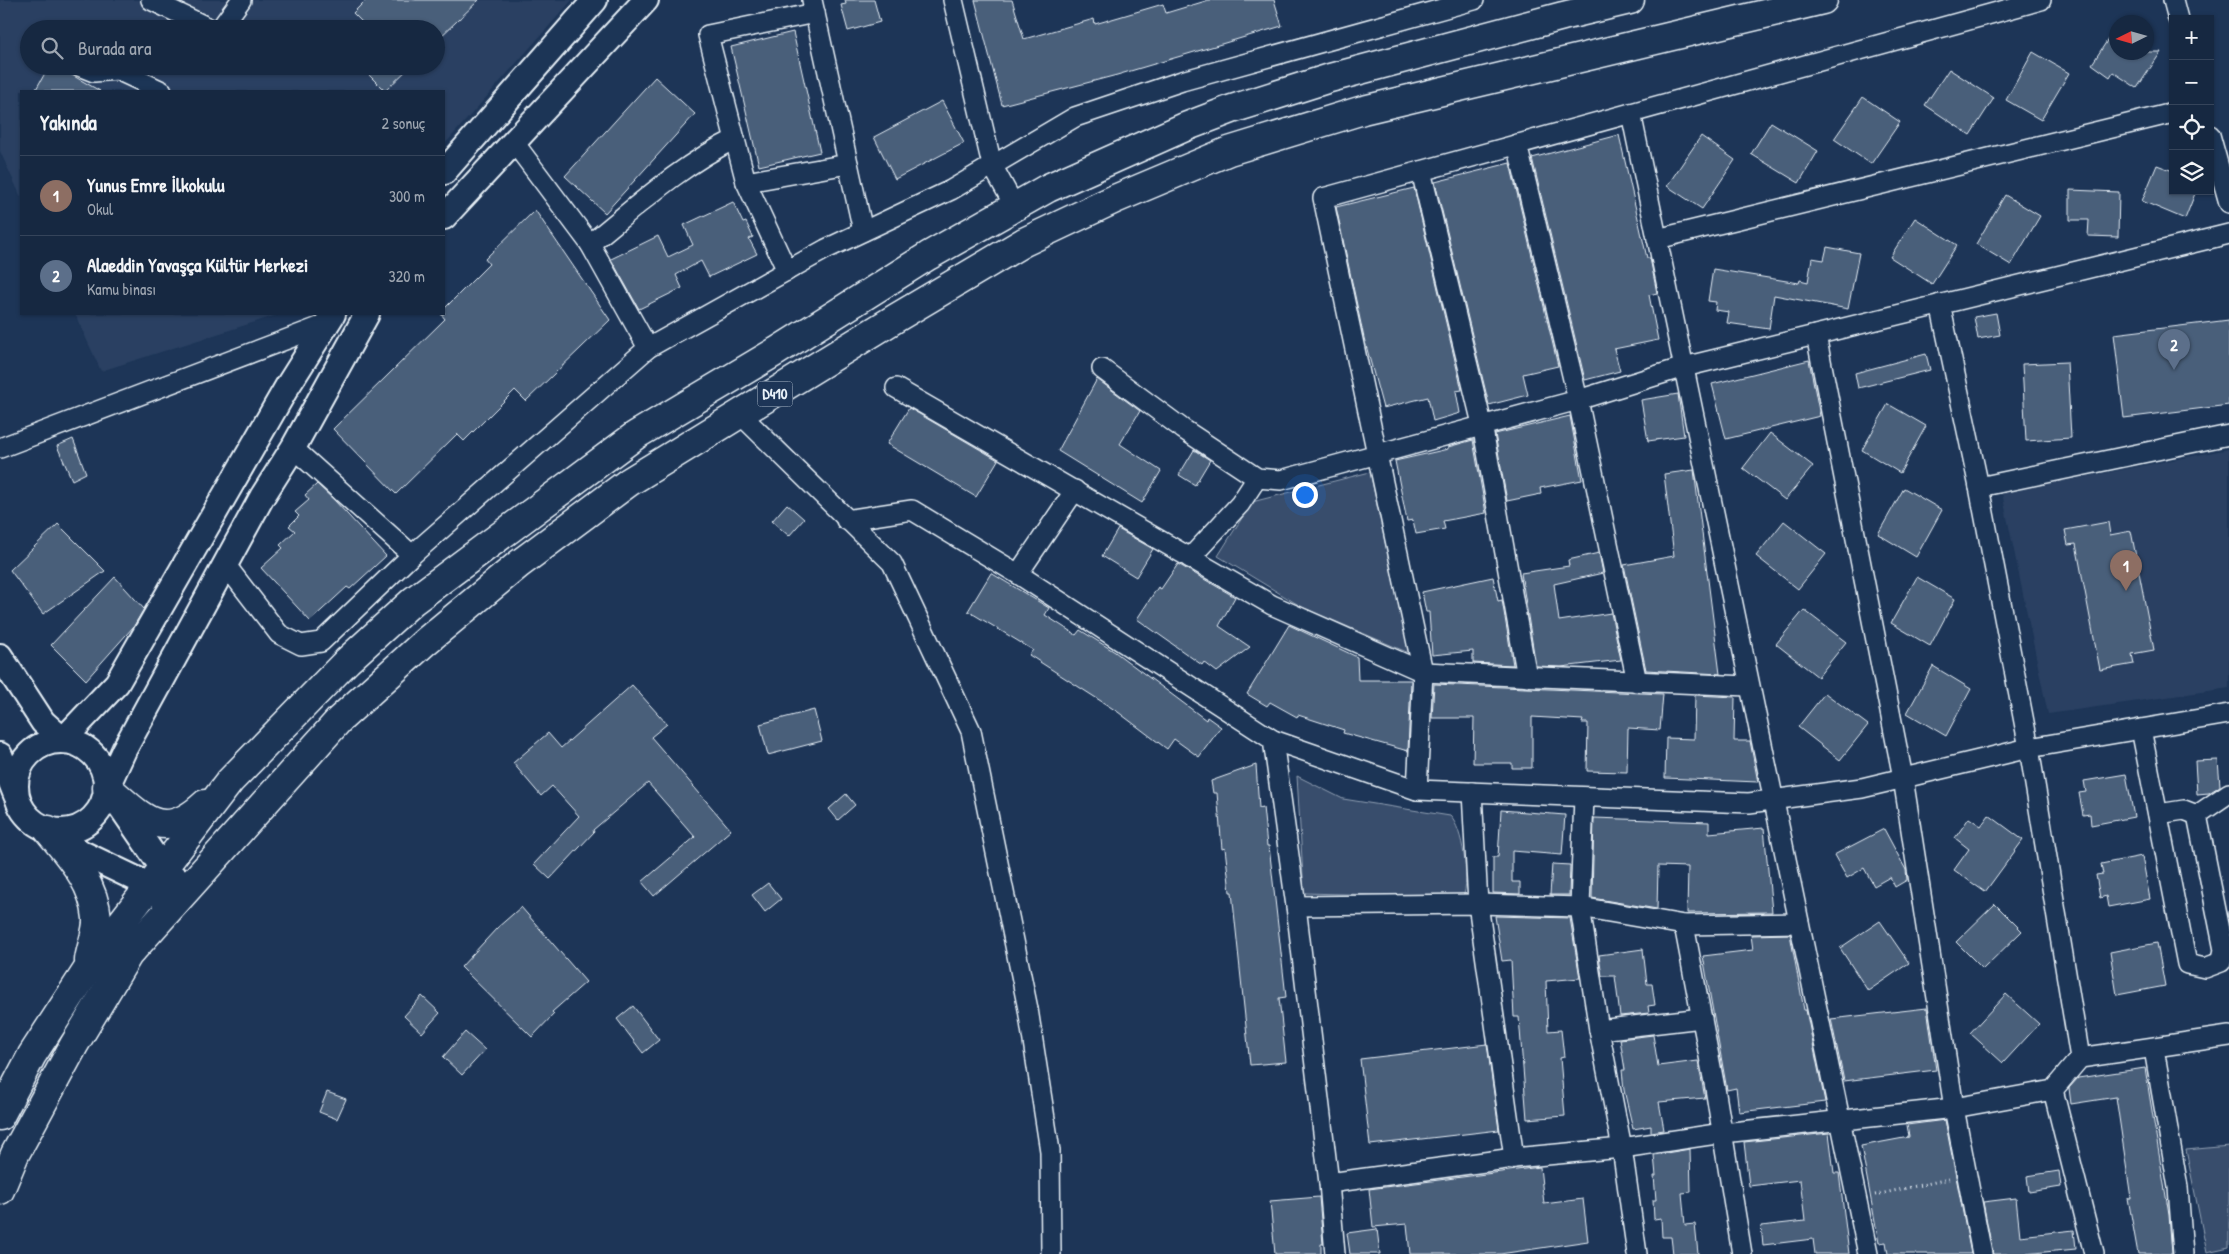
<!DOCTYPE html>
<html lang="tr">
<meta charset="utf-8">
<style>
body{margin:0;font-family:"Patrick Hand",sans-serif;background:#1f3048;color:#f1f3f6}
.controls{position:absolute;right:15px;top:15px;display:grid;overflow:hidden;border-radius:0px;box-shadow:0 1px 4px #0004}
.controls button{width:45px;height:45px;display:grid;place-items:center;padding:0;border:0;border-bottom:1px solid #35445a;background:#162841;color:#f1f3f6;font:25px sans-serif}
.compass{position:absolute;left:2109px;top:15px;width:45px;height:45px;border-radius:50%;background:#162841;box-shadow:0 1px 4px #0004;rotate:265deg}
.you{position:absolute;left:1304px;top:494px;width:18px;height:18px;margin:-12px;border:4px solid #fff;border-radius:50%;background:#1a73e8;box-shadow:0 0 0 8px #1a73e833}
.badge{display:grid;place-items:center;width:32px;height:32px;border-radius:50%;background:#8abfa5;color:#fff;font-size:16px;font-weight:700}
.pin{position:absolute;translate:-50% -41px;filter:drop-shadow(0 1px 2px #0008)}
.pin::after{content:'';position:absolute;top:26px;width:18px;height:15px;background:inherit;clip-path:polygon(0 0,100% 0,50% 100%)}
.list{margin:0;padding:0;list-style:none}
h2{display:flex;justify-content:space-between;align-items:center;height:65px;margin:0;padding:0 20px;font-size:21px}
h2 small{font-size:16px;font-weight:400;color:#9ea6b1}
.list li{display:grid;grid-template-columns:32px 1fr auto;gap:15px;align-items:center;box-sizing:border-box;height:80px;padding:0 20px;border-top:1px solid #35445a}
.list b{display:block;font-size:19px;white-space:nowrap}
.list p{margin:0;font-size:16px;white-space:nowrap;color:#9ea6b1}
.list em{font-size:16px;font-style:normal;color:#9ea6b1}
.icon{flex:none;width:28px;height:28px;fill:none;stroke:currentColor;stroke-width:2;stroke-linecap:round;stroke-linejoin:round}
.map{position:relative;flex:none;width:2229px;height:1254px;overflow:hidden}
.search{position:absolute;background:#162841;box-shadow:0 1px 4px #0004;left:20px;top:20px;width:425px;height:55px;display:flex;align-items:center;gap:12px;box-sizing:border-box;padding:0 18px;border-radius:28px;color:#9ea6b1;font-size:19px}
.panel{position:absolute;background:#162841;box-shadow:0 1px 4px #0004;left:20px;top:90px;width:425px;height:225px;border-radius:0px}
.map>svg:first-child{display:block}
.built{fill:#2a4162;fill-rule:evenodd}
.green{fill:#374d6c;stroke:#909fb2}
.building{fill:#495e7a;stroke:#e8f1f8}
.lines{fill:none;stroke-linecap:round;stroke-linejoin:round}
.minor-casing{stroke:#e8f1f8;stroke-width:22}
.major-casing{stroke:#e8f1f8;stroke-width:28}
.highway-casing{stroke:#e8f1f8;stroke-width:31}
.path{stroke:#e8f1f8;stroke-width:3;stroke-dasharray:1 4;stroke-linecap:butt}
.minor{stroke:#1d3557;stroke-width:19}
.major{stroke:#1d3557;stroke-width:24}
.highway{stroke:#1d3557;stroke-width:28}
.labels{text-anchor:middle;stroke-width:4.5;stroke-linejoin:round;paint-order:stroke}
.shield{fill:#1d3557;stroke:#abb9c8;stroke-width:1}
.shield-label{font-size:15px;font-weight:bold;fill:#e8f1f8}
</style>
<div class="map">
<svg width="2229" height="1254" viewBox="0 0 2229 1254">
<rect width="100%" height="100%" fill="#1d3557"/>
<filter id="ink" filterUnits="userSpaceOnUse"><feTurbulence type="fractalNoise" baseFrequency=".02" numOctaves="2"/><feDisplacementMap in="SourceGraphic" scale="10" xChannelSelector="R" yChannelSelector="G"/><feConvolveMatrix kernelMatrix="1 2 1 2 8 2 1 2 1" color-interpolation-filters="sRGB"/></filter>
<g filter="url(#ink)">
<g class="built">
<path d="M0 0H572L444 145V91H21V197L0 151ZM29 29H436V66H29Z"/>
<polygon points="75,314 280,314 101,371"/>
<polygon points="2229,449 2229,688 2048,714 2002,493"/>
</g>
<g class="green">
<polygon points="1370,472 1409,653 1302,607 1218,556 1252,502"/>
<path d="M1297 776 1343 799 1450 816C1463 828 1470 881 1463 897L1304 893Z"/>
<polygon points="2229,1146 2229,1247 2207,1252 2186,1150"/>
</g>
<g class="building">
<polygon points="366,0 479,0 436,41 436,29 369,29 353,13"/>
<polygon points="845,0 874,0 880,22 848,31 841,5 846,4"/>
<polygon points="975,0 1012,0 1024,39 1094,19 1095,24 1163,4 1166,13 1209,0 1274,0 1282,26 1117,75 1002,105"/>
<polygon points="2116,27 2116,52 2161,52 2137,88 2113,72 2110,77 2092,64"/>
<polygon points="793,32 820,152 759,166 731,47"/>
<polygon points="2033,52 2069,73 2041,120 2006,100"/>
<polygon points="49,66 56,66 100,91 35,91"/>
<polygon points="360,66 411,66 385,91"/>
<polygon points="1949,69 1994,98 1970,135 1925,105"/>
<polygon points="655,77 695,114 605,213 565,176"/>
<polygon points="1863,97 1900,122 1871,164 1834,139"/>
<polygon points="942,101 964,143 895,179 874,137"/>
<polygon points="1771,122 1818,151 1799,183 1751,154"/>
<polygon points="1619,135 1647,258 1650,258 1657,293 1649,295 1658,340 1614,349 1620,371 1585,380 1532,158"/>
<polygon points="1701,136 1735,160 1702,209 1667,186"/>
<polygon points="1510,163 1558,366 1523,374 1528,395 1489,405 1435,182"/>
<polygon points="2157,165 2173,171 2173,191 2196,191 2185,219 2142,201"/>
<polygon points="1414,188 1462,390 1456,391 1460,413 1433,421 1428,397 1383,408 1364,338 1336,207"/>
<polygon points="2070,190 2119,192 2118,237 2088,236 2089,220 2070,220"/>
<polygon points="2005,195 2040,216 2011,265 1976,244"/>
<polygon points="733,202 743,223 746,222 753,237 749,239 757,254 709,277 701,261 676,275 682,288 639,309 611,259 658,236 668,257 693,245 684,225"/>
<polygon points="535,210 610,320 526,401 515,390 464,441 457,434 396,494 333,429 445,319 441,314 444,314 444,309 489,264 485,259"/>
<polygon points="1915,218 1957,245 1932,284 1890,257"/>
<polygon points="1827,247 1859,253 1848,309 1774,295 1769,329 1727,323 1729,312 1715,310 1716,302 1708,301 1713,269 1799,283 1800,280 1808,282 1812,258 1824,260"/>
<polygon points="1996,313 2000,335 1978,339 1974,317"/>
<polygon points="2229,320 2229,405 2124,418 2114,334"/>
<polygon points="1926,354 1930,370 1858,388 1855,373"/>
<polygon points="1809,360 1820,416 1726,439 1712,384"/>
<polygon points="2067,362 2071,438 2026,441 2022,364"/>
<polygon points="1097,379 1140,411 1120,444 1161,471 1142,503 1058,451"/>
<polygon points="1678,394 1684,436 1648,441 1641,400"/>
<polygon points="1888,404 1926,426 1900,473 1862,450"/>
<polygon points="909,408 998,460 976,497 887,444"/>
<polygon points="1570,416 1582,480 1540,488 1541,494 1507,501 1495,434"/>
<polygon points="1770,433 1813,466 1785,500 1743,468"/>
<polygon points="73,439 86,473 72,480 57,446"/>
<polygon points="1473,440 1486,513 1443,521 1445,529 1416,534 1413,520 1407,521 1395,461 1448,449 1448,447"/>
<polygon points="1194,450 1210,460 1195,485 1179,475"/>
<polygon points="1694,470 1720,674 1646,670 1624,565 1674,556 1664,474"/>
<polygon points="317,484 335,501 386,556 350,589 347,587 310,621 261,568 283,548 280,545 295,531 289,526 299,516 295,512 309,500 305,495"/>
<polygon points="1904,488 1942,510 1916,557 1878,534"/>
<polygon points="787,504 804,519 789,536 772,521"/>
<polygon points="1784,521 1826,554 1798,589 1756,556"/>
<polygon points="2108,522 2110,535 2131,531 2154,650 2132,654 2134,664 2100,670 2076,544 2068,545 2065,530"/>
<polygon points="58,524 105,571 43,614 10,570"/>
<polygon points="1118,529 1153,549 1136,577 1102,556"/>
<polygon points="1599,553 1603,573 1554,584 1559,621 1611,613 1621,660 1561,667 1536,666 1521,573 1569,566 1568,560"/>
<polygon points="1178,564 1235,597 1219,626 1250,647 1217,672 1204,662 1202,665 1137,619 1158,587 1161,589"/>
<polygon points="991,573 1049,608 1045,615 1076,635 1080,630 1115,652 1206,720 1207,717 1221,727 1199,757 1174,739 1167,749 1118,712 1029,655 1033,650 968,611"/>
<polygon points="115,577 144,609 134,626 86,680 51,645"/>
<polygon points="1493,577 1498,601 1502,600 1513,665 1473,663 1473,651 1432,655 1429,612 1426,612 1422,592"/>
<polygon points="1917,577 1955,599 1930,646 1891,623"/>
<polygon points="1804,610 1846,642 1818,677 1776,644"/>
<polygon points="1289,625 1357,657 1358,680 1411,680 1408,751 1343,733 1344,730 1298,715 1297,717 1270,702 1267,706 1247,694"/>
<polygon points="1933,666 1971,689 1946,736 1907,713"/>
<polygon points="1434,684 1663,694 1660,730 1628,728 1627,772 1587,771 1588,723 1582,723 1583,720 1532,717 1532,768 1512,768 1512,763 1473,763 1474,718 1432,718"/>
<polygon points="632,685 667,724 651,737 731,830 654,896 642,882 695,837 648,783 593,830 594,832 550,879 534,864 579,816 552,786 541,796 513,763 548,733 561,748"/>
<polygon points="1825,693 1868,725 1840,760 1798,727"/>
<polygon points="1695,695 1735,697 1734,741 1750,741 1758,782 1665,778 1666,738 1694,739"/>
<polygon points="814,710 822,741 768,755 760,724"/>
<polygon points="2218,760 2220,786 2209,793 2197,794 2195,761"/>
<polygon points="1256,765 1259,808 1263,807 1267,846 1269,846 1286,997 1279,998 1286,1062 1250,1065 1232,892 1230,892 1225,848 1222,849 1217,793 1213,793 1211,781"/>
<polygon points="2126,774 2134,817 2091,825 2090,814 2083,815 2079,793 2086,792 2084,781"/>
<polygon points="846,794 855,805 838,820 829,809"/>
<polygon points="1501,810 1565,815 1562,855 1512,851 1512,882 1520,882 1520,894 1493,893 1493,857 1498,857"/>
<polygon points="1989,815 2023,840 1985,892 1954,870 1969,849 1955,838 1969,818 1981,826"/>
<polygon points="1594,818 1709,822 1709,833 1764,828 1772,912 1687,913 1688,867 1658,866 1657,909 1592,898"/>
<polygon points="1884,829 1906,870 1907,880 1895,887 1890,877 1874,886 1864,868 1847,878 1834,855"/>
<polygon points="2142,856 2150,899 2108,907 2106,896 2100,898 2096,875 2103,874 2101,864"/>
<polygon points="1552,864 1570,865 1569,895 1550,895"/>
<polygon points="768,883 781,899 765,912 752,895"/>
<polygon points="1995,904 2022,931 1983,969 1956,942"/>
<polygon points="521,907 586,982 552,1012 554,1014 532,1037 461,967 497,928"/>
<polygon points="1495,916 1570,918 1580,978 1546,981 1548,1031 1561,1030 1564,1057 1560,1058 1565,1116 1527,1119 1519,1017 1514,1017 1511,960 1502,961"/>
<polygon points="1880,921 1909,963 1868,991 1840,948"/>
<polygon points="1790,934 1804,1010 1806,1010 1825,1102 1739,1112 1736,1088 1727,1090 1703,956 1753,950 1751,935"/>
<polygon points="2157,943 2165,986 2117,995 2110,952"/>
<polygon points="1643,949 1647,984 1652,984 1655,1005 1648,1006 1649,1013 1620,1016 1615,976 1602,976 1599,955"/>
<polygon points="2006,994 2039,1024 2003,1063 1970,1033"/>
<polygon points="422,996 440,1013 422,1033 404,1016"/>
<polygon points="633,1006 659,1040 643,1053 617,1019"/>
<polygon points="1927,1008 1936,1070 1844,1081 1831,1019"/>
<polygon points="465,1032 485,1050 462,1075 443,1057"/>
<polygon points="1653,1035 1658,1066 1698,1061 1705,1098 1659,1102 1664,1130 1651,1132 1651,1126 1633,1129 1624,1090 1622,1070 1625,1070 1620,1039"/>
<polygon points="1487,1044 1499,1130 1370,1145 1360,1059"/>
<polygon points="2145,1068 2169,1215 2172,1254 2138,1254 2128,1198 2131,1198 2116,1097 2071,1104 2069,1088 2078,1078"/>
<polygon points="327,1092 346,1099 337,1119 319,1112"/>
<polygon points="1945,1120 1971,1254 1888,1254 1886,1242 1879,1243 1861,1146 1909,1137 1907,1125"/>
<polygon points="1829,1133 1834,1173 1839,1173 1849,1254 1815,1254 1813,1239 1763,1245 1761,1226 1805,1221 1800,1180 1749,1186 1744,1142"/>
<polygon points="1690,1149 1691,1192 1682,1193 1685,1225 1695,1224 1698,1254 1673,1254 1671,1237 1662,1237 1661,1218 1654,1219 1653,1200 1656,1200 1654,1176 1656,1176 1654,1155"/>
<polygon points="1540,1167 1544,1204 1583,1199 1588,1241 1500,1254 1410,1254 1407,1224 1373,1227 1369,1189"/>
<polygon points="2059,1171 2061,1187 2029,1192 2027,1176"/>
<polygon points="1319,1197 1323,1244 1321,1244 1321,1254 1275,1254 1270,1201"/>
<polygon points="2016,1198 2020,1236 2074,1230 2076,1249 2024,1254 1993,1254 1983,1202"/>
<polygon points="1377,1229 1380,1254 1350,1254 1347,1233"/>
</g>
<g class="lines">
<g class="minor-casing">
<g id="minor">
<polyline points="151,0 211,29"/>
<polyline points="812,0 863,231"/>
<polyline points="953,0 992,165 1015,207"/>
<polyline points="2173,0 2178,19"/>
<polyline points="220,29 241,0"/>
<polyline points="79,66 94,72 117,70 162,91"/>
<polyline points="1631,113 1868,1254"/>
<polyline points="2210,135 2229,203"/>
<polyline points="513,141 590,244 648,348"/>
<polyline points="1517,144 1578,400 1637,682"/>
<polyline points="1421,171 1482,424 1527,677"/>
<polyline points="746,182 848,164"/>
<polyline points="1657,239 2173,113"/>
<path d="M590 244C637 206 681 165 735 139"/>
<polyline points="787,271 746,182 708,35 815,13"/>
<polyline points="1940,304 1979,487 2029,748 2080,1058"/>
<polyline points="1816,335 1903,778 1954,1108 1982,1254"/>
<polyline points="1102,369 1183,429 1257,478 1281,480 1578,400 1684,367 2229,234"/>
<polyline points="896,388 1272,605 1423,672 1748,686"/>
<polyline points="741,415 892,563 971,731 1028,1009 1050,1151 1051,1254"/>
<polyline points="0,448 327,324"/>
<polyline points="293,448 412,555"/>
<polyline points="1979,487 2229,435"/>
<polyline points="846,520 912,510 1018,574 1273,740 1417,790 1749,803 1862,788 2029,748 2229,714"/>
<polyline points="1190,558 1240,504 1257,478"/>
<polyline points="225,564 279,634 301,645 321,642 412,555 648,348 826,249 951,190 1075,117 1182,81 1474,0"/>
<polyline points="1018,574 1075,490"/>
<polyline points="2141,729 2187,964 2205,968 2221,962 2224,950 2197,815"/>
<polyline points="1273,740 1296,906 1329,1183 1514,1158 1622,1148 1723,1133 1954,1108 2053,1090 2080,1058 2229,1036"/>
<polyline points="1417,790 1423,672 1323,198 2041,0"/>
<polyline points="1472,792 1478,904 1514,1158"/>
<polyline points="1584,797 1580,907 1599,1030 1622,1148 1637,1254"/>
<polyline points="2158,814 2184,810 2197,815"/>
<polyline points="2197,815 2229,793"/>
<polyline points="1296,906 1478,904 1580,907 1684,925 1799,923"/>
<polyline points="1684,925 1715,1088 1742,1254"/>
<polyline points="1599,1030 1702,1018"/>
<polyline points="2154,1049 2178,1187 2183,1254"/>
<polyline points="2053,1090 2094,1254"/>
<polyline points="1329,1183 1335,1254"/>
</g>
</g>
<g class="major-casing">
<g id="major">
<polyline points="444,172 595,0"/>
<polyline points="444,217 646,0"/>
<polyline points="0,656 43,722 63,740 117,683 287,387 333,314"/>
<circle cx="61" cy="786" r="45"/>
<polyline points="0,755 16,795"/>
<polyline points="60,838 82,853 149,885 171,907"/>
<polyline points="188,889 162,867 107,787 124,750 262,497 293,448 367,314"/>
</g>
</g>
<g class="highway-casing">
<g id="highway">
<path d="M107 787C142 817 162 844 205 804"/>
<path d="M48 830C69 856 94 882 97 918 98 930 91 947 89 960"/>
<polyline points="0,1116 32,1055 99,952 230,781 347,661 413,601 636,435 777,351 928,256 1048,188 1185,127 1232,109 1330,78 1563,16 1630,0"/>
<polyline points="0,1190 15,1154 74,1045 128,955 339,720 425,642 519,564 629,482 896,318 1024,242 1115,199 1229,151 1363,110 1823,0"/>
</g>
</g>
<polyline class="path" points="1875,1195 1949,1179"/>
<use href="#minor" class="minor"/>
<use href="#major" class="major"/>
<use href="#highway" class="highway"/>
</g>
</g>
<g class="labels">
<rect class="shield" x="757.5" y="381.5" width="35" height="25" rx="4"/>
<g class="shield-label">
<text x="775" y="399">D410</text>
</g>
</g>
</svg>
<div class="controls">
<button>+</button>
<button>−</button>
<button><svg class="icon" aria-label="locate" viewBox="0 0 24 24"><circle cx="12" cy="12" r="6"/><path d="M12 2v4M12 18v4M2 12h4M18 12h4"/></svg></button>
<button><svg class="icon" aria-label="layers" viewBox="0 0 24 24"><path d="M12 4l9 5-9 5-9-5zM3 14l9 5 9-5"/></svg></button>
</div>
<svg class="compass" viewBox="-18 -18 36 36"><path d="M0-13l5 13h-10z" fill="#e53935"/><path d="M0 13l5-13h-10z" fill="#9ea6b1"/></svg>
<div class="you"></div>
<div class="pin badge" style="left:2126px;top:591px;background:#8d6e63">1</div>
<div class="pin badge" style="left:2174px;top:370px;background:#5c6f8a">2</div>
<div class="search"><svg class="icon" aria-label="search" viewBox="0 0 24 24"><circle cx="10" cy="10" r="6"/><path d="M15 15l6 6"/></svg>Burada ara</div>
<section class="panel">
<h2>Yakında<small>2 sonuç</small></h2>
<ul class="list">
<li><span class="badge" style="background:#8d6e63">1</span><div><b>Yunus Emre İlkokulu</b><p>Okul</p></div><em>300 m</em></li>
<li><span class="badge" style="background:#5c6f8a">2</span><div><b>Alaeddin Yavaşça Kültür Merkezi</b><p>Kamu binası</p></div><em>320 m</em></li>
</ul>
</section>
</div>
